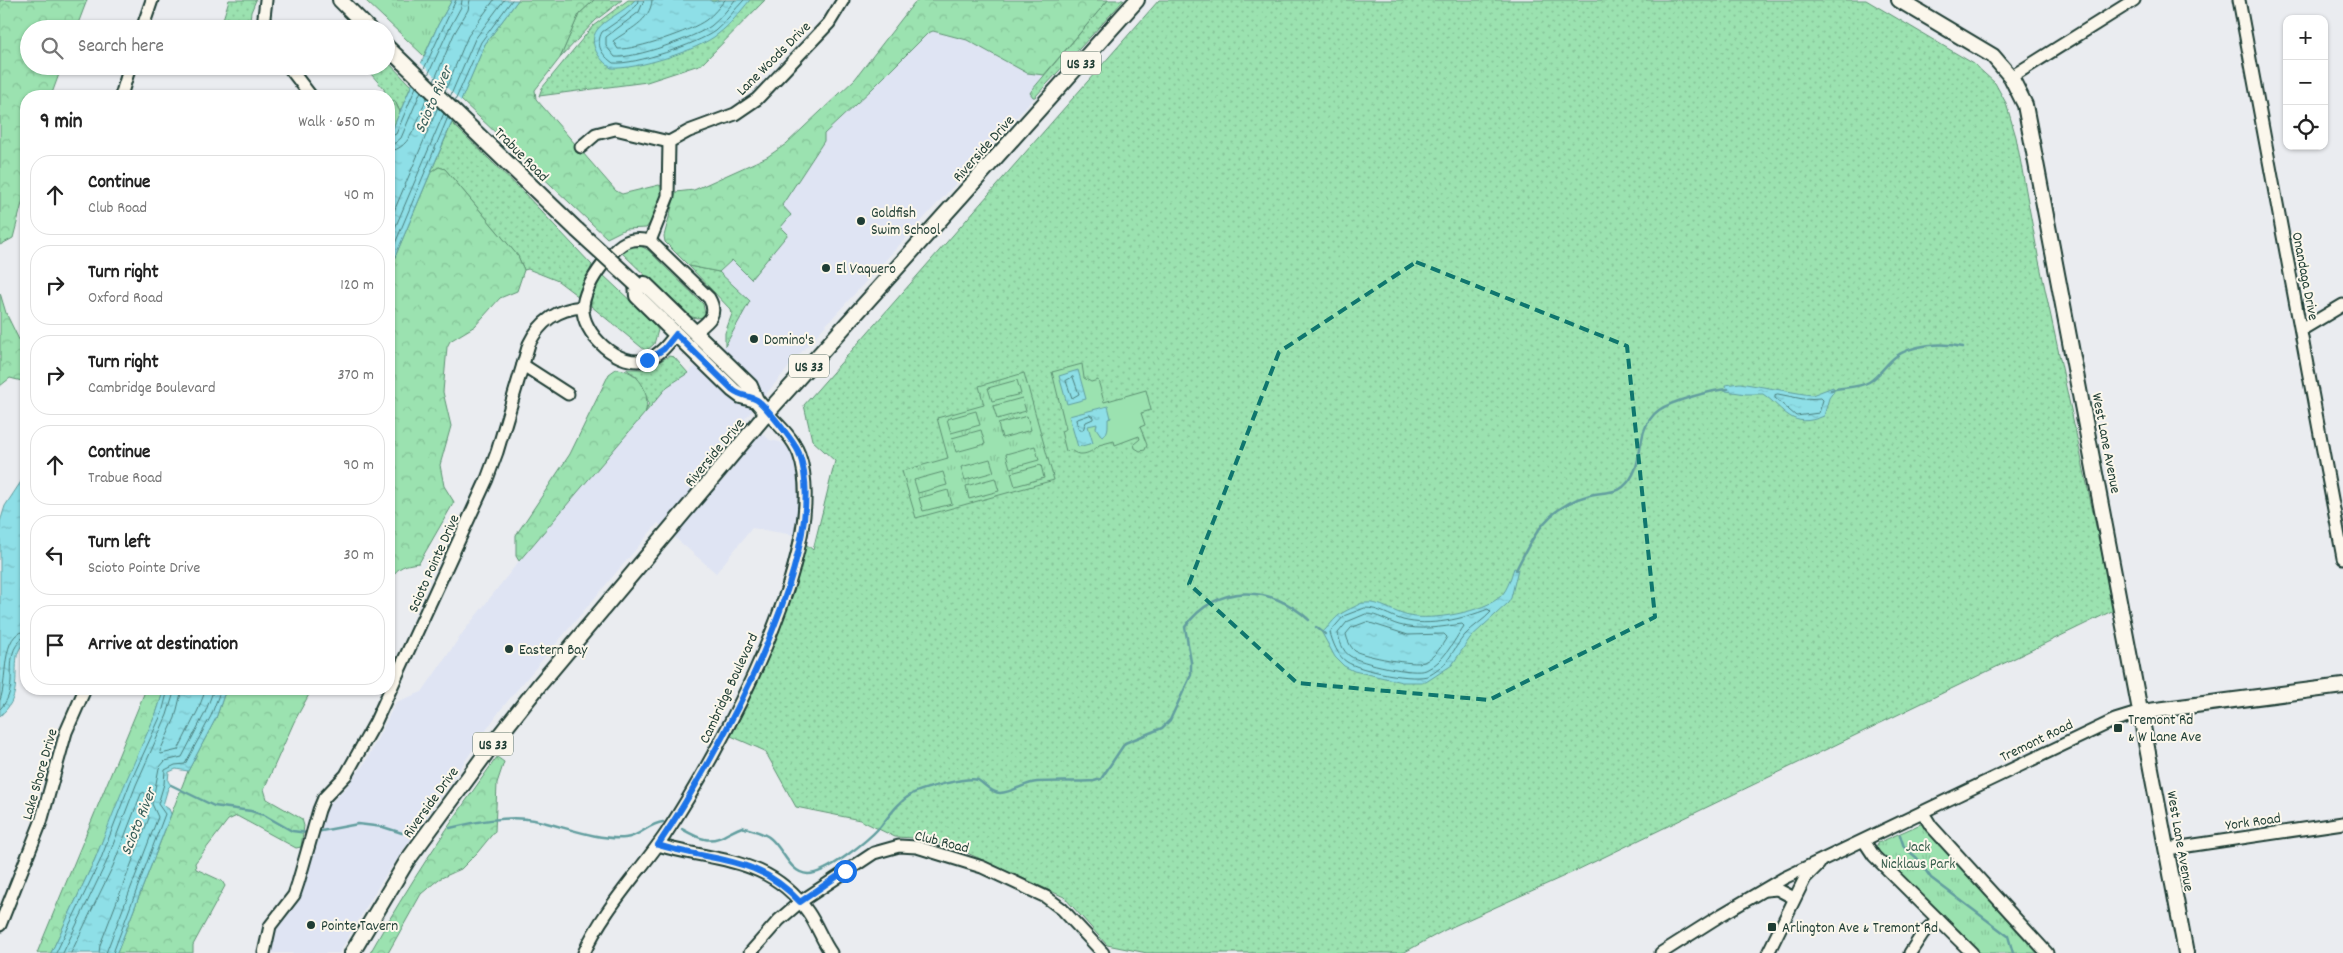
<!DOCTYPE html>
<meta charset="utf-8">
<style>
body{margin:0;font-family:Dekko,sans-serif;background:#f6f6f6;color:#222}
.controls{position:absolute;right:15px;top:15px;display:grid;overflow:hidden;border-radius:10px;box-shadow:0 1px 4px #0004}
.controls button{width:45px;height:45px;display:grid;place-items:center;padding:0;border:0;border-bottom:1px solid #e0e0e0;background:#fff;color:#222;font:25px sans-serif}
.stop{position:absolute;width:15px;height:15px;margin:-11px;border:4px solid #1a73e8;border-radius:50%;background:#fff}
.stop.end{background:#1a73e8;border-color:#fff;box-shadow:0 1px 5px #0008}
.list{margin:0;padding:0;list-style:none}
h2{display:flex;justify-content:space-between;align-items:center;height:65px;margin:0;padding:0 20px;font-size:21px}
h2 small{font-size:16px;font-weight:400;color:#767676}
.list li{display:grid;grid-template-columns:32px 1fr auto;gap:15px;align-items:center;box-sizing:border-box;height:80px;margin:0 10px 10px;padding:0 10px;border:1px solid #e0e0e0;border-radius:20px}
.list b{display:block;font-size:19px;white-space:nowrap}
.list p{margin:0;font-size:16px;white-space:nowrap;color:#767676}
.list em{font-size:16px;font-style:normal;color:#767676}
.icon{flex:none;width:28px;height:28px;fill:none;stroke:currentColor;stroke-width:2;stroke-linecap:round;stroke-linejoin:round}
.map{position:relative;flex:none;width:2343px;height:953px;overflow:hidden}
.search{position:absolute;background:#fff;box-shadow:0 1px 4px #0004;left:20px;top:20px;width:375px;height:55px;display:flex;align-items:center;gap:12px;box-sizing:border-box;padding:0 18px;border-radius:28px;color:#767676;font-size:19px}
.panel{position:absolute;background:#fff;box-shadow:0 1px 4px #0004;left:20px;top:90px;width:375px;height:605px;border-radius:20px}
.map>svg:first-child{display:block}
.built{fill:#dfe4f3}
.grass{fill:url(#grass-dots);stroke:#5d9072}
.forest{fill:url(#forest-crowns);stroke:#5d9072}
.park{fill:url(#park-tufts);stroke:#5d9072}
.pitch{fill:#9be2b0;stroke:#5d9072}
.water{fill:url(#water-ripples);stroke:#629e9f}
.pier{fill:#eaecf0}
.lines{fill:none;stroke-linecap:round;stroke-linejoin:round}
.shore{stroke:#4b7e7c;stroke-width:1}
.stream{stroke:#629e9f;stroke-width:2.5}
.minor-casing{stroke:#1f3d34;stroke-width:15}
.major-casing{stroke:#1f3d34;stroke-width:18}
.minor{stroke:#fbf7ec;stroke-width:11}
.major{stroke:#fbf7ec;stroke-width:14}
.major-bridge-casing{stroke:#1f3d34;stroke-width:18;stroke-linecap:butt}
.major-bridge{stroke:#fbf7ec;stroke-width:14}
.route{stroke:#1a73e8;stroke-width:6}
.marked{fill:none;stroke:#0f766e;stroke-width:4;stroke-dasharray:10 6;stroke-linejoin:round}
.poi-dot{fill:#1f3d34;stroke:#fbf7ec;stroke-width:2}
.labels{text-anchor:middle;stroke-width:4;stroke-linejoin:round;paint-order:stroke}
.shield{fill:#fbf7ec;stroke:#61756b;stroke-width:1}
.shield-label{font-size:14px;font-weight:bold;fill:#1f3d34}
.street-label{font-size:15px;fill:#1f3d34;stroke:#fbf7ec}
.poi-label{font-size:15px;fill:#1f3d34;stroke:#fbf7ec;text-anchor:start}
.park-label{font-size:15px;fill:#385e4d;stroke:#fbf7ec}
.water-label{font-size:16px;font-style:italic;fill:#355d58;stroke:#fbf7ec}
</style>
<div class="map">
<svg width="2343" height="953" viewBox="0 0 2343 953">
<defs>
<pattern id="grass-dots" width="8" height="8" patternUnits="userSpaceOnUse" patternTransform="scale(1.25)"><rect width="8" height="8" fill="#9be2b0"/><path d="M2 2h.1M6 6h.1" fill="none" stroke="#85c398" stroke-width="1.8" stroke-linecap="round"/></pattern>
<pattern id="forest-crowns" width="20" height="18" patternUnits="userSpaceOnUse" patternTransform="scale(1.25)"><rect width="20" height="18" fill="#9be2b0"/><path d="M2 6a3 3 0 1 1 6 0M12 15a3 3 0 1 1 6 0" fill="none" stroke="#85c398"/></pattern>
<pattern id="park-tufts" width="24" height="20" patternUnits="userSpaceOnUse" patternTransform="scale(1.25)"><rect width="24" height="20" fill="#9be2b0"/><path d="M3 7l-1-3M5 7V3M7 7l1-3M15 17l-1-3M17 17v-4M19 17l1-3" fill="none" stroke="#85c398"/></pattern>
<pattern id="water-ripples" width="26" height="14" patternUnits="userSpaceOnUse" patternTransform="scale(1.25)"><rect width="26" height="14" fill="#8edfe7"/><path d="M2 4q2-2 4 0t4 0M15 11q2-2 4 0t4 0" fill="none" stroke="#7ac0c7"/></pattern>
</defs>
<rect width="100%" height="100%" fill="#eaecf0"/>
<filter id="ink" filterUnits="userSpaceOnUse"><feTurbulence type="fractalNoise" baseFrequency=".02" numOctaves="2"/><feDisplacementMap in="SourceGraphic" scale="10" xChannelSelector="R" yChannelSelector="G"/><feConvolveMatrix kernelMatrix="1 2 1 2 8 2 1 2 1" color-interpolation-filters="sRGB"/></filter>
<g filter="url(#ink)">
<polygon class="built" points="933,31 967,40 1027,73 1044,75 1030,93 1035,97 804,349 745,419 770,440 780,442 787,447 793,456 797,477 798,507 794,535 752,528 716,573 658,523 501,709 380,884 339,953 269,953 273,937 281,918 297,900 302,889 325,809 348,785 366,761 396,702 422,692 464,631 519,561 668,386 725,346 749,301 719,272 732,260 751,279 788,234 780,227 782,205 824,141 824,134 872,89 928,33"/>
<g class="grass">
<polygon points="229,0 256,0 251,12 249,29 220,29"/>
<polygon points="594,0 622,0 596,20 560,58 579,14"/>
<polygon points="628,0 765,0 702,64 647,82 539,96 542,88 593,26"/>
<polygon points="1108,0 1124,0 1035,97 1033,97 1030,93 1032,90"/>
<path d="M1159 0H1866L1974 64 1995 83 2006 103 2016 137 2039 261 2114 610 1571 873 1445 930 1403 953H1147L1107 945 1064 897 954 847 916 838 895 837 860 820 796 807 765 751 731 736C764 675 788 611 806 544L813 550 835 461 812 440 804 405Z"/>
<polygon points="386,60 411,86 400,112 395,101 389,101 389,96 385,96 384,89 364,66 386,66"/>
<polygon points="452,123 523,192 592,265 579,297 558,281 528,269 524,270 518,256 445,169 439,167 431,172"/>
<polygon points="632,245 639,245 648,250 703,304 705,314 704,317 697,318 687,316 620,251"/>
<polygon points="689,266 719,272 750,301 725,346 725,333 732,314 731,310"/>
<polygon points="602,274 652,321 658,330 654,344 646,351 591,306 591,297"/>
<polygon points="669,356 674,357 688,373 668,386 645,413 649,403 636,376 626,369 647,369"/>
</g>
<g class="forest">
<polygon points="0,0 87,0 76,29 29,29 29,66 62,66 51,96 26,96 26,188 13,238 0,245"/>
<polygon points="518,0 594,0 579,14 560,58 535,90 536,99 616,191 622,194 659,185 663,187 661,209 646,228 625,229 607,238 461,100 485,44"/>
<polygon points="919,0 1108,0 1044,75 1027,73 967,40 933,31 928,33 872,89 824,134 824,141 782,205 791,215 781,227 788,234 751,279 732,260 719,272 689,266 665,242 664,236 676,192 694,190 767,157 786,144 855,79 914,3"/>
<polygon points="389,101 395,101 400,112 389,137"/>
<path d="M439 167 445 169 518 256 524 270 517 291 500 298 475 326 450 341 447 347 443 392 451 426 440 465 444 486 454 502 419 563C403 565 397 567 389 582V271L431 172Z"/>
<polygon points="0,293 6,313 26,354 26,382 10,378 0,386"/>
<path d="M616 369C638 369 652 393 645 413L519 561 516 556V535L570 454 609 374Z"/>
<polygon points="146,689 164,689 157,711 95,859 51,953 37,953"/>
<polygon points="226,689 312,689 294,722 264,789 267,799 302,819 304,826 301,847 296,848 237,816 228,820 195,863 196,869 222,881 225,886 193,945 193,953 117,953 188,771 216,718"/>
<path d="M497 757 504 762 497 783 495 831 477 853 461 869 439 879 421 894 388 953H370C408 885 451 821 497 757Z"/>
</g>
<g class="park">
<polygon points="365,0 452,0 438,25 424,56"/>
<polygon points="1024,373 1054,480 916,518 902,471 948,458 937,418 984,405 979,386"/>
<polygon points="1923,823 2043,953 1979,953 1875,849 1878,843"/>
</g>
<g class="pitch">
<path d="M1082 364 1084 378 1091 382 1098 380 1104 402 1146 390 1151 410 1141 413 1145 425 1140 427 1147 445 1145 450 1140 451 1135 448 1134 444 1140 439 1139 436 1115 445 1114 441 1099 445C1094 451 1081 459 1071 450L1066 451 1061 431 1066 429 1052 372Z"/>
<polygon points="1017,380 1021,394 992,401 988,388"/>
<polygon points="1022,398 1026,411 997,419 993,406"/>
<polygon points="976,411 980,425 951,433 947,419"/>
<polygon points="1027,416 1031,430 1002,438 998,424"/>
<polygon points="981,430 985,444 956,452 952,438"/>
<polygon points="1035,446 1039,460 1010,468 1006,454"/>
<polygon points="990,459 994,472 965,480 961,467"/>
<polygon points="1041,465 1044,478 1015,486 1011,473"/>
<polygon points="943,472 947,485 918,493 914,480"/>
<polygon points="995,478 999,491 969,499 966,486"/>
<polygon points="948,490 952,504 923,511 919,498"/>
</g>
<g class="water">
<polygon points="452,0 518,0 485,44 389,271 389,137 438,25"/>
<path d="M635 0H709L713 2 720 0H750C740 12 730 25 718 34 699 50 636 70 611 68 600 60 587 44 597 30 605 19 624 12 635 0Z"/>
<polygon points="1078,370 1086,399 1067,404 1059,376"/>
<path d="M1740 383 1804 394 1812 395 1833 387 1834 391 1829 398 1824 416C1791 430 1786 410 1763 394H1746L1726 391 1725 385Z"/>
<path d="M1108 406 1111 418 1108 419C1108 427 1109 432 1102 437L1096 428 1097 424 1088 426 1093 443 1078 447 1069 416Z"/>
<path d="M26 474V638C23 644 18 650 17 656 14 679 21 698 0 716V522L5 506Z"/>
<path d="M1514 568 1518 569 1511 598 1508 603 1470 638 1452 665 1426 682H1402L1354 671 1344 666 1335 657 1322 633C1337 618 1334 616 1354 607 1358 605 1360 603 1365 603 1380 601 1394 613 1409 616 1431 621 1484 612 1501 596 1508 589 1511 577 1514 568Z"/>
<polygon points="164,689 226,689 216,718 188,771 176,769 169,772 168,781 171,785 168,788 163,805 169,809 171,814 117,953 51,953 95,859 126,781 157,711"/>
</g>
<polygon class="pier" points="419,61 463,103 454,123 410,81"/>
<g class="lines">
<g class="shore">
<path d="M638 0 637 5 625 16 602 32C595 45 602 55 613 63 635 65 697 44 715 31 726 22 734 10 744 0"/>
<path d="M644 0 639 12 606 37V46L615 57C633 59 696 37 711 26 720 19 728 9 735 0"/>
<path d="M652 0C651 21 628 30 613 41L618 49C636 50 691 31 706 20 714 14 719 7 725 0"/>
<polyline points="423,71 456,0"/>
<polyline points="428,75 448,31 461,7 462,0"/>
<polyline points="434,81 454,34 468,10 470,0"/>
<polyline points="445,91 468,36 494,0"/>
<polyline points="450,97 475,39 504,0"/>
<polyline points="455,101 481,42 512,0"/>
<polyline points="389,137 396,134 416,87"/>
<polyline points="389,144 395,143 401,138 421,91"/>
<path d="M389 151C412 150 419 115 427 97"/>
<polyline points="389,223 438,107"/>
<polyline points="389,242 444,113"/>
<polyline points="389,258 448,117"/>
<polygon points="1073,377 1079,394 1072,398 1066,381"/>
<polygon points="1778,394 1803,399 1821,398 1823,400 1819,413 1796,416 1775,398 1775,395"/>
<polygon points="1090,415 1093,417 1093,419 1086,422 1083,430 1079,430 1076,420"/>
<path d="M1365 608C1379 608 1389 616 1403 620 1429 627 1463 619 1488 609L1491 612C1484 620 1473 626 1465 635 1451 651 1451 663 1430 675 1416 682 1359 670 1347 662 1338 657 1332 641 1330 632L1344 616Z"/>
<path d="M1366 614C1378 614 1388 622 1399 625 1420 631 1441 627 1462 624L1464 626C1453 642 1444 662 1426 670 1414 675 1360 663 1350 656 1343 652 1339 640 1338 633L1347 622Z"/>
<path d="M1367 622 1408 635 1444 634 1447 637C1441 647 1435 657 1424 662 1414 666 1364 656 1355 651 1350 647 1347 639 1346 634L1351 628Z"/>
<polyline points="182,689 175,718 160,751 161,754 178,750 198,710 206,689"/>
<path d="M0 700C8 682 0 632 26 631"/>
<path d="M0 709C17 692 8 673 13 653 14 648 18 643 21 639L26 637"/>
<polyline points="56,953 100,861 130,783 162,713 168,689"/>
<polyline points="63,953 106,863 136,785 167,715 175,689"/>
<polyline points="71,953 113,866 141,794 144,792 146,795 145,807 149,818 100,945 99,953"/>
<polyline points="106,953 158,817 152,804 159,768 165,761 182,757 205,713 214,689"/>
<polyline points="113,953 165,814 158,804 164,784 165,770 175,765 185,764 211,716 221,689"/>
</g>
<g class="stream">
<path d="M1831 390C1842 387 1859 388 1869 382 1879 376 1886 364 1895 357 1913 344 1942 342 1963 347"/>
<path d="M1516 570C1534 534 1548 506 1590 495 1600 492 1615 494 1623 487 1640 473 1638 451 1644 431 1646 424 1653 414 1659 410 1672 401 1712 390 1728 389"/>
<polyline points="1316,627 1325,634"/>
<polyline points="171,785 214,806 251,811 264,815 292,831 308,833"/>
<path d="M450 828C475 822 508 815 534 820 563 826 595 840 625 838 640 837 649 823 663 822"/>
<path d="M682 829C698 838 710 845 727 834 733 831 736 829 742 827 751 830 763 832 770 838 783 848 789 873 808 874 827 874 867 841 880 827 890 815 898 802 912 794 921 789 968 776 978 780 985 784 991 793 1000 793 1013 792 1025 783 1037 782 1056 781 1075 782 1094 781L1101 779 1125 743 1162 728 1170 720 1191 675V662L1185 627C1216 583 1271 584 1309 620"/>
<polyline points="316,832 358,824 383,827 402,833"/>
<polyline points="1900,835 1904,847 1917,858 1931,878 2008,936 2013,953"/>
</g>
<g class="minor-casing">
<g id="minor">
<polyline points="266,0 264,17 266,29"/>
<polyline points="2239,0 2343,558"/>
<polyline points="142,29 152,0"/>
<polyline points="288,66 311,96"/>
<polyline points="2011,77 2134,0"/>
<polyline points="121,96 130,66"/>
<polyline points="581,147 596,134 615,129 669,142"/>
<polyline points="650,241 668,196 669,142 689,131 735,114 757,99 829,23 843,0"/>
<polyline points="2301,330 2343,305"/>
<path d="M676 334C668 344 660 355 648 359 620 370 580 333 583 305 586 287 596 272 608 258 620 243 630 236 650 241L709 298C719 315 708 322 695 332"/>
<polyline points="523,365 568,394"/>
<polyline points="1923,813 1931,826 2047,953"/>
<polyline points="1864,841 1874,856 1972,953"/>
<path d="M658 845C715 862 769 856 808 912 817 925 822 940 831 953"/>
<polyline points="2167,849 2343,823"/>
<polyline points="1766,890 1777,889 1794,898"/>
<polyline points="0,925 41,822 66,732 85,689"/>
<path d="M264 953 270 926 294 895 298 883 319 810 324 798 346 775 375 723 487 479 497 452 529 344C540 321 557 309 583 307"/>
<path d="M584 953C603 910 638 874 665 835 717 756 833 548 799 454 793 438 779 425 767 413"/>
<polyline points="750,953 779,920 800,902 874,853 899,846 917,847 982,867 1046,897 1062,909 1103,953"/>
<polyline points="1661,953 1721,915 1784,878 2115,720 2141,712"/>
<polyline points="1768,953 1805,878 1819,864"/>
<polyline points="1910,953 1923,933 1938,919"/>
</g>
</g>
<g class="major-casing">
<g id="major">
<polyline points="340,0 369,29"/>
<polyline points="1899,0 1993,56 2011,77 2025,105 2186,953"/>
<polyline points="386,46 577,230"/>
<polyline points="756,400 741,396 733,390 637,296 636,284 645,284 750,386 756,400 767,413"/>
<polyline points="2141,712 2343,686"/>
<polyline points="352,953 407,861 492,745 540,684 767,413 1137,0"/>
</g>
</g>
<use href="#minor" class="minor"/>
<use href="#major" class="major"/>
<g class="major-bridge-casing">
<polyline id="major-bridge" points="577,230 636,284"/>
</g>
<use href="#major-bridge" class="major-bridge"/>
</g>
</g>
<g class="lines" filter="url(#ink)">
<path class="route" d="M647 360 664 349 676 334 733 390C742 397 749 395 757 400 766 406 795 443 799 453 835 549 712 765 658 845 714 862 757 855 800 902L845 871"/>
</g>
<path class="marked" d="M1416 262 1627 346 1655 617 1489 700 1297 683 1189 584 1279 352Z"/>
<g class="poi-dot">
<circle cx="861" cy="221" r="5"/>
<circle cx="826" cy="268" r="5"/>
<circle cx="754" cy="339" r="5"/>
<circle cx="509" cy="649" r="5"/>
<rect x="2113" y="723" width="10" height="10" rx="2.5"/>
<circle cx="311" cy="925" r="5"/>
<rect x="1767" y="922" width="10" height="10" rx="2.5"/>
</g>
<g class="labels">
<g class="shield">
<rect x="1061" y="51.5" width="40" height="23" rx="4"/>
<rect x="789" y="354.5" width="40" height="23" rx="4"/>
<rect x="473" y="732.5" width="40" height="23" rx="4"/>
</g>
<g class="shield-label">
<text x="1081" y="68">US 33</text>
<text x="809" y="371">US 33</text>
<text x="493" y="749">US 33</text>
</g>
<g class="street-label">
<text transform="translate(773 58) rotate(-45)" y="5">Lane Woods Drive</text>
<text transform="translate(983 148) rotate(-48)" y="5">Riverside Drive</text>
<text transform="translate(522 154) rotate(45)" y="5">Trabue Road</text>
<text transform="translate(2306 276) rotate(79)" y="5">Onandaga Drive</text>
<text transform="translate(2107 443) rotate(79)" y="5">West Lane Avenue</text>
<text transform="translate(714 452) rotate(-50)" y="5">Riverside Drive</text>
<text transform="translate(433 563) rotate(-66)" y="5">Scioto Pointe Drive</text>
<text transform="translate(728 688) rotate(-65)" y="5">Cambridge Boulevard</text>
<text transform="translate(2036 740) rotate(-26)" y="5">Tremont Road</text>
<text transform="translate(39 774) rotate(-74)" y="5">Lake Shore Drive</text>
<text transform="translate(430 802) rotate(-54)" y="5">Riverside Drive</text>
<text transform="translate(2253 821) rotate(-8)" y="5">York Road</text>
<text transform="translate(942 841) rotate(14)" y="5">Club Road</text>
<text transform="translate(2181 841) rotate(80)" y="5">West Lane Avenue</text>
</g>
<g class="poi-label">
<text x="871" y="217">Goldfish<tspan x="871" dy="17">Swim School</tspan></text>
<text x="836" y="273">El Vaquero</text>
<text x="764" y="344">Domino's</text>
<text x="519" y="654">Eastern Bay</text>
<text x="2128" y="724">Tremont Rd<tspan x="2128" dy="17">&amp; W Lane Ave</tspan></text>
<text x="321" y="930">Pointe Tavern</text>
<text x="1782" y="932">Arlington Ave &amp; Tremont Rd</text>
</g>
<g class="park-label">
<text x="1918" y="851">Jack<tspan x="1918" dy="17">Nicklaus Park</tspan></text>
</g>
<g class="water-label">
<text transform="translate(432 99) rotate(-66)" y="6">Scioto River</text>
<text transform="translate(137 821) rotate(-68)" y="6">Scioto River</text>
</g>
</g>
</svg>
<div class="controls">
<button>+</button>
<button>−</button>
<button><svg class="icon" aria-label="locate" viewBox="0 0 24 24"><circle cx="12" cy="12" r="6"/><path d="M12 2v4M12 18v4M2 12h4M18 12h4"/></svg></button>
</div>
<div class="stop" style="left:845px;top:871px"></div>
<div class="stop end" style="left:647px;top:360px"></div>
<div class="search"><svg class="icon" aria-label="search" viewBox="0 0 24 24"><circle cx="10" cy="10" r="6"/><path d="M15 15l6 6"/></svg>Search here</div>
<section class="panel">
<h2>9 min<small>Walk · 650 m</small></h2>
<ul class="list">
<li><svg class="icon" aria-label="ahead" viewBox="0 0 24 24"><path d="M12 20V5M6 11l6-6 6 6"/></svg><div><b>Continue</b><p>Club Road</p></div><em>40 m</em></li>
<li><svg class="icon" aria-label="right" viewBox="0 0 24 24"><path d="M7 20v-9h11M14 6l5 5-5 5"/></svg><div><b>Turn right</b><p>Oxford Road</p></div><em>120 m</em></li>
<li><svg class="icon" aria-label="right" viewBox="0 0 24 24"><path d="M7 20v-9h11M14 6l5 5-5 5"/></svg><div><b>Turn right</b><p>Cambridge Boulevard</p></div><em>370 m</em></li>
<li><svg class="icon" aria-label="ahead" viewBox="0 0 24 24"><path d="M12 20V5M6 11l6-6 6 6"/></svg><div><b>Continue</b><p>Trabue Road</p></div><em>90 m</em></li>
<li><svg class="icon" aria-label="left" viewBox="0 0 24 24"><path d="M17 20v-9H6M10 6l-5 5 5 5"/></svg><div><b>Turn left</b><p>Scioto Pointe Drive</p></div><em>30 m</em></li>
<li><svg class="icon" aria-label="arrive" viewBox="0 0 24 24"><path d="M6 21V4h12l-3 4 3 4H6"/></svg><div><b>Arrive at destination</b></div></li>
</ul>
</section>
</div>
